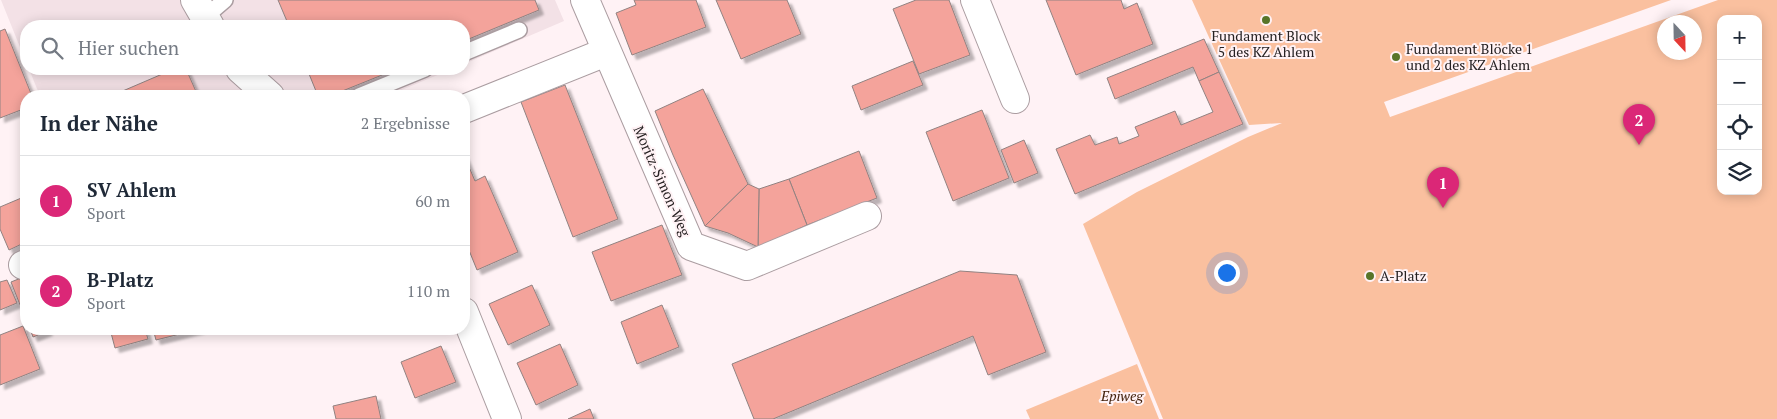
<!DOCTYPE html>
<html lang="de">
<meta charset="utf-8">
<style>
body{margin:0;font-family:"PT Serif",serif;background:#f2f2f3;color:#1f2937}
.controls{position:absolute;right:15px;top:15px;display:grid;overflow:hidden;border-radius:10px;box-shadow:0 2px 12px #0003}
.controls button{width:45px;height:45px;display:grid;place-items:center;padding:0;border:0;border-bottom:1px solid #e0e1e3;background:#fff;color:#1f2937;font:25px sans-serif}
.compass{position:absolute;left:1657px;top:15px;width:45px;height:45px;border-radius:50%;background:#fff;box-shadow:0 2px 12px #0003;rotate:158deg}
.you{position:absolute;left:1226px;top:272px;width:18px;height:18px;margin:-12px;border:4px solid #fff;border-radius:50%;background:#1a73e8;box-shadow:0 0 0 8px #1a73e833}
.badge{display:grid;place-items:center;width:32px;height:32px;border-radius:50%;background:#db2777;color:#fff;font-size:16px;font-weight:700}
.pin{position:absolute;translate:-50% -41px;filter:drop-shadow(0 1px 2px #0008)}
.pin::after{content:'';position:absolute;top:26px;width:18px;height:15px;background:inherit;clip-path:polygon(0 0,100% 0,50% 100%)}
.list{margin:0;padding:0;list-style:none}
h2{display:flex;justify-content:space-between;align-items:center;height:65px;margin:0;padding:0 20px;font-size:21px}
h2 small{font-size:16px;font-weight:400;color:#747a83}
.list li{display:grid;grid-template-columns:32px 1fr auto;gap:15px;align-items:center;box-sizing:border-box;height:90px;padding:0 20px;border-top:1px solid #e0e1e3}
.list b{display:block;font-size:19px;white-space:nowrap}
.list p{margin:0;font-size:16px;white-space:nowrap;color:#747a83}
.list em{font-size:16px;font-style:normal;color:#747a83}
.icon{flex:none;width:28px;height:28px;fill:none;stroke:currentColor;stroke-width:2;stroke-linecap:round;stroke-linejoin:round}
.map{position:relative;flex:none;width:1777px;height:419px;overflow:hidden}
.search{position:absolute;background:#fff;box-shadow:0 2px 12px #0003;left:20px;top:20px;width:450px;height:55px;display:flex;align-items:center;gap:12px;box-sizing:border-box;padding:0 18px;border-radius:20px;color:#747a83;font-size:19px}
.panel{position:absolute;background:#fff;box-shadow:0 2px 12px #0003;left:20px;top:90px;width:450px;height:245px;border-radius:20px}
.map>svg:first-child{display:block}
.built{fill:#f3e1e6}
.green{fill:#fac09f;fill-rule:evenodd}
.building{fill:#f4a39b;stroke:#918281;filter:url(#shadow)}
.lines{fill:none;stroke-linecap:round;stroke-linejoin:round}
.lane-casing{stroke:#ab9da1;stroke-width:18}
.street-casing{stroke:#ab9da1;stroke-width:30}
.lane{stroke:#fff;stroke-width:15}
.street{stroke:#fff;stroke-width:28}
.poi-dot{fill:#587529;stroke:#fff2f5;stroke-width:2}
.labels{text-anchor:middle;stroke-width:4;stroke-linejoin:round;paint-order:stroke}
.poi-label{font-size:14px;fill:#262122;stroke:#fff2f5;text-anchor:start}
.street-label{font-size:14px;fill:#262122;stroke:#fff2f5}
.park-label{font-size:14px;font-style:italic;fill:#43210b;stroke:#fff2f5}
</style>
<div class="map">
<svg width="1777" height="419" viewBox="0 0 1777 419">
<defs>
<filter id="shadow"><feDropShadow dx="4.5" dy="4.5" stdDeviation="1" flood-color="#0004"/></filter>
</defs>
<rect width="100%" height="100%" fill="#fff2f5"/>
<g class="built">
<polygon points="1,0 555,0 564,21 464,64 464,26 26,26 26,62"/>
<polygon points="29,69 452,69 387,96 40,96"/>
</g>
<g class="green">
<path d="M1192 0H1671L1384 102 1390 117 1718 0H1777V419H1163L1083 224 1137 192 1248 137 1282 123 1249 125ZM1721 19H1758V191H1721ZM1694 22V52H1664V22Z"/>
<polygon points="1137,364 1159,419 1030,419 1026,410"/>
</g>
<g class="building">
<polygon points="278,0 535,0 539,10 464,41 464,26 289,26"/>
<polygon points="634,0 696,0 706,27 632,55 616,13 636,5"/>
<polygon points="716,0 787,0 801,34 741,59"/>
<polygon points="916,0 949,0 970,55 919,74 893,9"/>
<polygon points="1046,0 1121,0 1124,9 1137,3 1153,44 1076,75"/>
<polygon points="5,29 32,96 26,96 26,108 0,118 0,31"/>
<polygon points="1204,39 1219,72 1199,81 1193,67 1115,99 1107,78"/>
<polygon points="913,61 923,85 861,110 852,86"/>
<polygon points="174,69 186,69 198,96 111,96"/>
<polygon points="307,69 397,69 330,96 318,96"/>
<polygon points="1219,72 1243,124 1075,194 1056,149 1090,135 1095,145 1117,137 1119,144 1139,136 1135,127 1175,111 1181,125 1213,112 1199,81"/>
<polygon points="565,85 618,219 573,237 521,102"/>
<polygon points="703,89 748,184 705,226 673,155 655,111"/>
<polygon points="982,110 1009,178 953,201 926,132"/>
<polygon points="1024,140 1038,173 1014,183 1001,150"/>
<polygon points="859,151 877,198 807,225 789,179"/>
<polygon points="464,155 475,181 485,176 518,252 477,270 464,238"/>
<polygon points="789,179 807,225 758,247 759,189"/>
<polygon points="748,184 759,189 758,247 728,233 705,226"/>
<polygon points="26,196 26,242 9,250 0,229 0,207"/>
<polygon points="662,225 682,275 611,301 592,252"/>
<polygon points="960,271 1017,275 1046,352 988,375 973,336 773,419 754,419 732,364"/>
<polygon points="26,276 26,320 11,282"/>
<polygon points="7,280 17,303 0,310 0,282"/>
<polygon points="532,285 550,325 508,345 489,304"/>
<polygon points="662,305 679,347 637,364 621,322"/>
<polygon points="23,326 40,369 0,385 0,335"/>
<polygon points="30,329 47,329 48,331 33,337"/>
<polygon points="110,329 145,329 148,339 115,348"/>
<polygon points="153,329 200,329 156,340"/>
<polygon points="560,344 578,385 536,405 517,363"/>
<polygon points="441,346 456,382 415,398 401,362"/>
<polygon points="376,396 381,419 336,419 333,406"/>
<polygon points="590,409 594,419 568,419"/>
</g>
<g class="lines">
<g class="lane-casing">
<g id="lane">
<polyline points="204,18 225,0"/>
<polyline points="464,53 519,30"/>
<polyline points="359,96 425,69"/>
</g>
</g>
<g class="street-casing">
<g id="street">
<polyline points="195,0 210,26"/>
<polyline points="585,0 691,246 747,266 867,216"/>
<polyline points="975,0 1015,99"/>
<polyline points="240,69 270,96"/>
<polyline points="464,109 606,52"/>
<polyline points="23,265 26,264"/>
<polyline points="464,312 507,419"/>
</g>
</g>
<use href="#lane" class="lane"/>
<use href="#street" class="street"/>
</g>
<g class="poi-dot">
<circle cx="1266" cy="20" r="5"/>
<circle cx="1396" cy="57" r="5"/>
<circle cx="1370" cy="276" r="5"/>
</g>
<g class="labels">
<g class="poi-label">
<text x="1266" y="41" text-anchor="middle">Fundament Block<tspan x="1266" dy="16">5 des KZ Ahlem</tspan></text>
<text x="1406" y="54">Fundament Blöcke 1<tspan x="1406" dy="16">und 2 des KZ Ahlem</tspan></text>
<text x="1380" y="281">A-Platz</text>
</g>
<g class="street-label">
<text transform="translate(662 181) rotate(66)" y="5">Moritz-Simon-Weg</text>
</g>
<g class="park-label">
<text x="1122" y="401">Epiweg</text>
</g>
</g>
</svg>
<div class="controls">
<button>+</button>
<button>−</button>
<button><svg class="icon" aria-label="locate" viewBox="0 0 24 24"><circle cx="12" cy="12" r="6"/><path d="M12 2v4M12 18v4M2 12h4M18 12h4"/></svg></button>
<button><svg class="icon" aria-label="layers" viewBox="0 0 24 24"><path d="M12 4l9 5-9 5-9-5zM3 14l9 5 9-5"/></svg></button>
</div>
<svg class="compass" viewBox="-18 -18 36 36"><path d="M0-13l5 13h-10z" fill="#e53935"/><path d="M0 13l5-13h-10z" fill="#747a83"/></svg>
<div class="you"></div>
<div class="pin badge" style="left:1443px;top:208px">1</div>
<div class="pin badge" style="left:1639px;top:145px">2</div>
<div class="search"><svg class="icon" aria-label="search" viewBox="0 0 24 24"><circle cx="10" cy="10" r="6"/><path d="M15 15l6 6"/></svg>Hier suchen</div>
<section class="panel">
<h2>In der Nähe<small>2 Ergebnisse</small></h2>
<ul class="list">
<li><span class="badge">1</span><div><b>SV Ahlem</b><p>Sport</p></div><em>60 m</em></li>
<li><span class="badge">2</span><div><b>B-Platz</b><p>Sport</p></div><em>110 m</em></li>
</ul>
</section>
</div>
